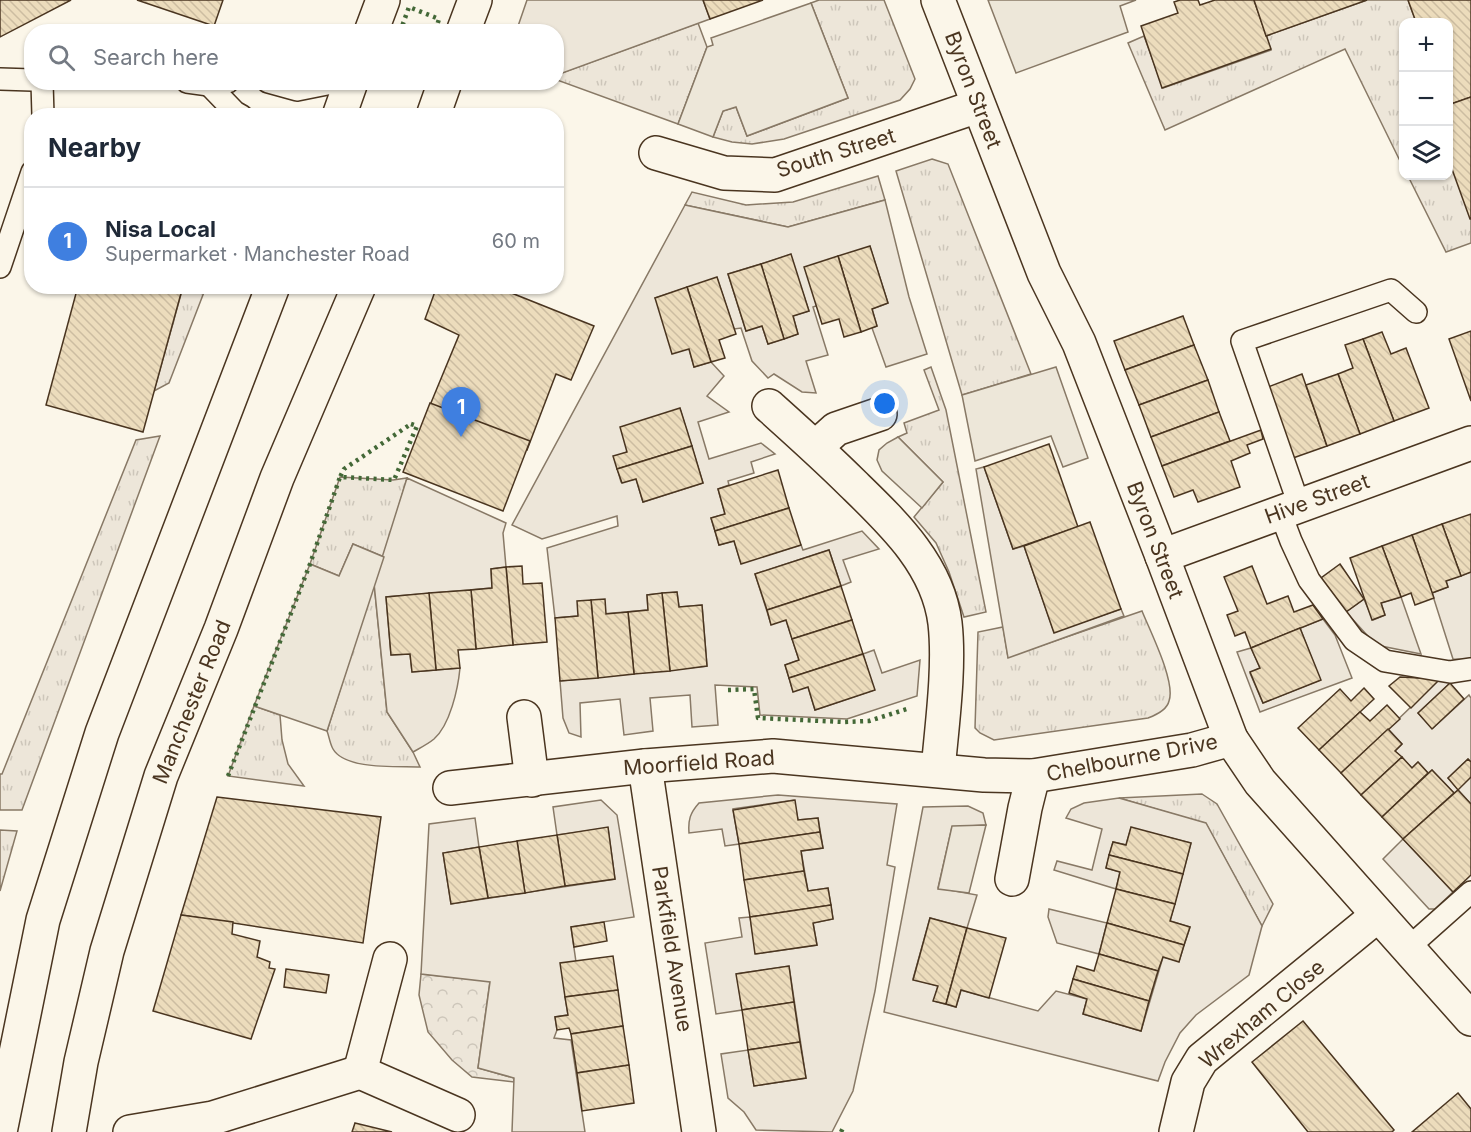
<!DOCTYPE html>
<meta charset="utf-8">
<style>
body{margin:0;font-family:Inter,sans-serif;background:#f2f2f3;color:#1f2937}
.controls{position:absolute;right:18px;top:18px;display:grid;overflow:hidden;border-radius:12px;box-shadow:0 2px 4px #0004}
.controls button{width:54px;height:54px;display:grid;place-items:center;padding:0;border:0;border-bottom:2px solid #e0e1e3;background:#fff;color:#1f2937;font:30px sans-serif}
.you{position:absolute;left:885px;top:404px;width:21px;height:21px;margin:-15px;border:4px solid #fff;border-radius:50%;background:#1a73e8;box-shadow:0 0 0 9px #1a73e833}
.badge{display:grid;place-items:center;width:39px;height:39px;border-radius:50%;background:#0b8043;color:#fff;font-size:20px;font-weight:700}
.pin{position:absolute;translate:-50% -50px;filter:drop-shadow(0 2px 3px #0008)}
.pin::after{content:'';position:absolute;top:32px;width:21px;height:18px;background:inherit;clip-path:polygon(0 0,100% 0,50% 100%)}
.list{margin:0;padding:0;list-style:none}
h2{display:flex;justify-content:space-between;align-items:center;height:78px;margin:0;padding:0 24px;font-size:26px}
h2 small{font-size:20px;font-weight:400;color:#747a83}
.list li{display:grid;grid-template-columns:39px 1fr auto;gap:18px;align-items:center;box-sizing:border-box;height:108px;padding:0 24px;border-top:2px solid #e0e1e3}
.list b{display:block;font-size:22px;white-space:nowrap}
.list p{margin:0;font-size:20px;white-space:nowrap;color:#747a83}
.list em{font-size:20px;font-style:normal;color:#747a83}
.icon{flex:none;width:33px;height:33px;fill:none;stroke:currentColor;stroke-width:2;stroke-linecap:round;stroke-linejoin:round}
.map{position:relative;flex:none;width:1471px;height:1132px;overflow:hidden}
.search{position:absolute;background:#fff;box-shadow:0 2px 4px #0004;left:24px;top:24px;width:540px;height:66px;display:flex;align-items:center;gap:15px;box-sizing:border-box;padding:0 21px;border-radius:24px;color:#747a83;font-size:22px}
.panel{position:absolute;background:#fff;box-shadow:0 2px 4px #0004;left:24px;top:108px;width:540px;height:186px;border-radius:24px}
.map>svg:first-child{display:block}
.grass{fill:url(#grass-tufts);stroke:#887966;stroke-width:1.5}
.forest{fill:url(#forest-crowns);stroke:#887966;stroke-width:1.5}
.garden{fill:#ede6d9;stroke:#887966;stroke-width:1.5;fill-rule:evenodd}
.parking{fill:#ede7d9;stroke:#887966;stroke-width:1.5}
.building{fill:url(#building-back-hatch);stroke:#4a3520;stroke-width:1.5}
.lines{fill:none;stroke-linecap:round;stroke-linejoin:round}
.service-casing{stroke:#4a3520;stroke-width:24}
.minor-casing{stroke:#4a3520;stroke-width:36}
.trunk-casing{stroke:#4a3520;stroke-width:36}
.service{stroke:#fbf6e9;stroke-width:21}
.minor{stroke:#fbf6e9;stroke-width:33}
.trunk{stroke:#fbf6e9;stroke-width:33}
.hedge{stroke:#436837;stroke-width:4.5;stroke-dasharray:3 4.5;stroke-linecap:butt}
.labels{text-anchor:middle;stroke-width:4.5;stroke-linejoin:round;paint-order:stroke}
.street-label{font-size:21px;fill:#4a3520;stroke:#fbf6e9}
</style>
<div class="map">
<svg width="1471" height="1132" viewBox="0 0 1471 1132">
<defs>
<pattern id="grass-tufts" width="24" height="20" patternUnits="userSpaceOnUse" patternTransform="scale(1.5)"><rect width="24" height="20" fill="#ede6d9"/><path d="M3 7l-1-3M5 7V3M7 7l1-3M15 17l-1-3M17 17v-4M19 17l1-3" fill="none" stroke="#cdc6ba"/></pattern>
<pattern id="forest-crowns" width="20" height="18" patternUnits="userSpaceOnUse" patternTransform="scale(1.5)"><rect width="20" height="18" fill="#ede6d9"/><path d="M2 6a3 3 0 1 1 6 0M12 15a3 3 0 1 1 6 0" fill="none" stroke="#cdc6ba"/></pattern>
<pattern id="building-back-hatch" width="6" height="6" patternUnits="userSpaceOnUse" patternTransform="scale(1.5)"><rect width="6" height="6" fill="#ecdcbc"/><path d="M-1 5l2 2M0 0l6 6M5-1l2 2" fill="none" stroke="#ccbda1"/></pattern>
</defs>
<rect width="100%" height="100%" fill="#fbf6e9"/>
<g class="grass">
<polygon points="819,0 884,0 915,79 910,89 900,100 784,139 752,144 732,142 713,137 723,111 736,107 747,136 848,98 811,3"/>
<polygon points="1367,0 1408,0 1416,22 1404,22 1403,167 1345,49 1165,130 1128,43 1144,36 1163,88 1271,50 1266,36"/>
<polygon points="698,23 707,47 678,124 557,80 556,75"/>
<polygon points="1449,158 1471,219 1471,243 1446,252 1408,176 1448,176"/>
<polygon points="932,159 948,164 1031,374 962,395 896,171"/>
<polygon points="878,176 885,200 788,227 685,205 692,192 746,205 793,202"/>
<polygon points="183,287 206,287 169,383 154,391"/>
<polygon points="931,367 946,410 986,612 964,617 949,572 936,543 914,517 943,482 898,437 907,433 904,423 939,410 924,370"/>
<polygon points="160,436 22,810 0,810 0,774 2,774 136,440"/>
<polygon points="340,477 393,480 407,478 384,557 353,544 339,576 310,564"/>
<path d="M374 583 387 712 413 752 420 767C397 766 345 770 333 749 330 744 329 736 327 731Z"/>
<path d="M1142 611C1150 631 1176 682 1169 701 1167 710 1156 715 1148 718L994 740 980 733 975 728 978 632 1003 627 1008 657Z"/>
<polygon points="254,706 280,715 282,740 288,764 304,786 228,776"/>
<polygon points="1202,794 1217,804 1273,904 1262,926 1206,824 1119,798"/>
<polygon points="0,830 17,831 0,891"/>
</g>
<polygon class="forest" points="421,974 490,981 478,1068 514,1078 514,1082 472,1077 452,1060 428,1032 419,995"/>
<g class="garden">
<polygon points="527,0 703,0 710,19 557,75 556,32 516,32"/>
<path d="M885 200 909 297 927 354 886 367 872 328 877 326 872 309 888 303 870 247 816 306 813 307 828 355 806 361 816 393 802 392 774 374 768 378 752 361 741 328 734 329 717 278 655 298 689 349 694 367 711 362 724 376 707 396 729 412 698 422 709 459 761 443 775 454 751 462 754 473 728 481 729 485 718 489 725 514 711 518 719 545 734 541 741 563 801 545 803 550 862 531 879 549 843 560 851 582 841 586 829 550 755 574 771 624 786 620 799 660 785 665 793 691 808 687 815 710 874 690 863 654 874 650 882 673 920 660 917 696 847 719 760 715 757 687 715 685 718 725 692 727 690 695 650 698 653 731 624 735 620 699 580 703 581 737 569 733 563 718 560 681 707 666 702 605 679 607 677 592 647 595 648 610 555 618 547 548 618 526 617 516 542 539 512 525 685 205 788 227ZM790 255 809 311 793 316 798 334 768 344 762 326 746 331 728 274ZM680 409 703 483 643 502 636 479 621 482 614 457 627 452Z"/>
<polygon points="984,467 1013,549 1024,546 1054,632 1121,609 1124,616 1008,658 976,469"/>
<path d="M407 478 506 523 503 533 506 567 491 569 492 588 386 597 391 655 410 654 412 672 460 668C458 689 450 725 434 739 428 744 420 748 413 752L387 712 374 583Z"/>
<polygon points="1471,572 1471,660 1453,659 1432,593 1448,587 1446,581"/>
<polygon points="1401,597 1421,654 1376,645 1346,612 1364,599 1373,620 1385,615 1381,603"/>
<polygon points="1323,619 1335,635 1352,678 1260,712 1237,652 1251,648 1260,668 1250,673 1263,703 1320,680 1300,628"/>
<polygon points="1440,679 1450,683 1418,713 1433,728 1469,695 1471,698 1471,762 1468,759 1448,778 1458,789 1471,777 1471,804 1458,790 1454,793 1432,770 1428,773 1418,762 1412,768 1395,751 1402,744 1388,729"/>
<path d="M778 795 897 804 887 865 895 867 875 991 853 1091 832 1132 756 1130 744 1112 728 1098 721 1054 748 1050 754 1086 806 1078 789 966 737 974 742 1010 716 1014 705 943 742 937 739 918 750 917 756 954 817 945 813 923 833 919 828 888 808 891 801 851 823 848 818 818 798 820 794 800 733 809 739 844 725 846 722 829 689 833C688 820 690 813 699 803Z"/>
<polygon points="1119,798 1206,823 1262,926 1249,975 1196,1015 1180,1033 1165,1062 1158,1081 884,1012 923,807 968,806 983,813 986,825 952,827 938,888 977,895 967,928 930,918 913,979 938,986 934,1001 956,1007 961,990 1038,1011 1056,991 1087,999 1083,1014 1141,1031 1163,957 1179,961 1190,927 1170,921 1191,843 1131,828 1126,845 1113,842 1106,868 1120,872 1116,889 1054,870 1057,861 1092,870 1102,829 1066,818 1071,809 1084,803"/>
<polygon points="601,800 617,815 634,917 571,927 576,962 565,997 568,1015 555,1017 557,1030 554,1038 571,1040 585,1132 512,1132 514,1078 478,1068 490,982 421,974 429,824 475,818 479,847 443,853 451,904 615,879 608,828 557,835 553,807"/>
<polygon points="1403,839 1453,892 1435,909 1429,909 1383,859"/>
<polygon points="1049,909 1107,923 1099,954 1057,943 1048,917"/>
</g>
<g class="parking">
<polygon points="988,0 1136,0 1120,6 1128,32 1016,73"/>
<polygon points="811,3 848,98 747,136 736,107 723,111 713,137 678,124 707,47 713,45 711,38"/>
<polygon points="1056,367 1088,458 1063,467 1051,436 975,461 962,395"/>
<polygon points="898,437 943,482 922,508 882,471 877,460 879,450 887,443"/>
<polygon points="353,544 384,557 327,731 254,706 310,564 339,576"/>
<polygon points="986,825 969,893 938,889 952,826"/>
</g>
<g class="building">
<polygon points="0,0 71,0 0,37"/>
<polygon points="137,0 223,0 214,26"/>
<polygon points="703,0 763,0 710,19"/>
<polygon points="1180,0 1198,0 1200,5 1215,0 1254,0 1271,49 1162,88 1141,26 1178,13 1174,2"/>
<polygon points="1254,0 1367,0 1266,36"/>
<polygon points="1408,0 1471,0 1471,97 1448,105 1448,22 1416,22"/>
<polygon points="1471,97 1471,219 1470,219 1448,158 1448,105"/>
<polygon points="870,246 888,303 872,309 877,326 861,332 838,256"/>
<polygon points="791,254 809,311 793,316 798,334 784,339 761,264"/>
<polygon points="838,256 861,332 844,337 839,319 822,324 804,267"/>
<polygon points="761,264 784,339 768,344 762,326 746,331 728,274"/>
<polygon points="717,277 736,334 719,340 725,358 711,362 687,287"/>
<polygon points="78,286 183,286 143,432 46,405"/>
<polygon points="437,286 494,286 594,326 571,380 556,374 527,450 428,410 459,335 425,319"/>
<polygon points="687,287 711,362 694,367 689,349 672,354 655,298"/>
<polygon points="1183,316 1194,345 1125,370 1114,341"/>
<polygon points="1471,331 1471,401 1449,339"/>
<polygon points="1382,332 1391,354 1406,348 1429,408 1394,421 1363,339"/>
<polygon points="1363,339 1394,421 1360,434 1338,374 1353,368 1345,345"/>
<polygon points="1194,345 1208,380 1139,405 1125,370"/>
<polygon points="1302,374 1327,446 1293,458 1268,387"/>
<polygon points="1338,374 1360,434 1327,446 1306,385"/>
<polygon points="1208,380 1219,412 1151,437 1139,405"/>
<polygon points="430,403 530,441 503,511 403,472"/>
<polygon points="680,408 692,446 617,469 613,456 627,452 620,427"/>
<polygon points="1219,412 1230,441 1162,466 1151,437"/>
<polygon points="1261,430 1263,439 1247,445 1250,453 1231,461 1240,487 1198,502 1193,490 1174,497 1162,466"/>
<polygon points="1049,444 1078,527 1013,549 984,467"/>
<polygon points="692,446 703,483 643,502 636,479 622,483 617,469"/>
<polygon points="778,470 789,508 715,531 711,518 725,514 718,489"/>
<polygon points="789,508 801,545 741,564 734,541 719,545 715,531"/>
<polygon points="1471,514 1471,572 1461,576 1442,524"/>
<polygon points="1090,522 1121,609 1054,633 1024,546"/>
<polygon points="1442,524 1461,576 1446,581 1448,587 1432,593 1412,535"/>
<polygon points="1412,535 1434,598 1415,605 1411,593 1401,597 1382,546"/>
<polygon points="1382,546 1401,597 1381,603 1385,615 1372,620 1350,558"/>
<polygon points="829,550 841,586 767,610 755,574"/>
<polygon points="1340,564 1364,599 1346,612 1321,578"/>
<polygon points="522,566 523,584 542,583 547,642 513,645 506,567"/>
<polygon points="1252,566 1267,604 1288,596 1294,612 1313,605 1323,619 1251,648 1245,632 1235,636 1227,615 1238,611 1224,577"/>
<polygon points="506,567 513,645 476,649 471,590 492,588 491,569"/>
<polygon points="841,586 852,620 792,639 786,620 771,625 767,610"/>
<polygon points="471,590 476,649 458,650 460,668 436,670 429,593"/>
<polygon points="677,592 679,607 702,605 707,666 670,671 662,593"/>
<polygon points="429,593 436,670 412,672 410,654 391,655 386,597"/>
<polygon points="662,593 670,671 634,674 628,612 648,610 647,595"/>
<polygon points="605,599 606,614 628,612 634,674 598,678 591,600"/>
<polygon points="591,600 598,678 560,681 555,618 578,616 577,601"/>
<polygon points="852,620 863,654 789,678 785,665 799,660 792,639"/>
<polygon points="1300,628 1321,680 1263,703 1250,672 1260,668 1251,648"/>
<polygon points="863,654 875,690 815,710 808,687 793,692 789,678"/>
<polygon points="1400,677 1440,679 1411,708 1389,686"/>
<polygon points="1450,683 1464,699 1432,729 1418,713"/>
<polygon points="1364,688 1374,699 1319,750 1298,728 1340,689 1351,701"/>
<polygon points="1387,705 1400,719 1341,773 1319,750 1360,712 1370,721"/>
<polygon points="1388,729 1402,744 1395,751 1402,757 1361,795 1341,773"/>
<polygon points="1402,757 1412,768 1418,762 1428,773 1382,817 1361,795"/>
<polygon points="1468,759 1471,762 1471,777 1458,790 1448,778"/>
<polygon points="1432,770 1454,793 1403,839 1382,817"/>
<polygon points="1458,790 1471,804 1471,875 1453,892 1403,839"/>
<polygon points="217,797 381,817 363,943 181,915"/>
<polygon points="795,800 798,820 818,818 820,832 739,844 733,810"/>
<polygon points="608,827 615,879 565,886 557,835"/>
<polygon points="1131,827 1191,843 1183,874 1109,855 1113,842 1126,845"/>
<polygon points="820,832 823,848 801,851 804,871 744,880 739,844"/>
<polygon points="557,835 565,886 525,893 517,841"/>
<polygon points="517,841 525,893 488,898 479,847"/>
<polygon points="479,847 488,898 451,904 443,853"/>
<polygon points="1109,855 1183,874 1175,904 1116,889 1120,872 1106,868"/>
<polygon points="804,871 808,891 828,888 831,905 750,917 744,880"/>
<polygon points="1116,889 1175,904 1170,921 1190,927 1184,945 1107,923"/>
<polygon points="831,905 833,919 813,923 817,945 755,954 750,917"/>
<polygon points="181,915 233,922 232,934 260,941 257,957 270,962 269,968 275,969 251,1039 153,1011"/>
<polygon points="930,918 967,928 946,1004 933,1001 938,986 913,980"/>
<polygon points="604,922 607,941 574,947 571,927"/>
<polygon points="1107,923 1184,945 1179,962 1163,957 1158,971 1099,954"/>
<polygon points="967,928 1006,938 989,998 961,990 956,1007 946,1004"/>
<polygon points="1099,954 1158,971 1149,1001 1073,979 1077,966 1094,971"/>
<polygon points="613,956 618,990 565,997 560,963"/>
<polygon points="789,966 794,1002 742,1010 736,974"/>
<polygon points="286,969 329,975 326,993 284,987"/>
<polygon points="1073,979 1149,1001 1141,1031 1083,1014 1087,999 1069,993"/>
<polygon points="618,990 623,1026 571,1034 569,1028 557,1030 555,1017 568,1015 565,997"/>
<polygon points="794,1002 800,1042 748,1050 742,1010"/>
<polygon points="1303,1021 1394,1130 1392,1132 1308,1132 1252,1062"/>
<polygon points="623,1026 629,1065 577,1073 571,1034"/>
<polygon points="800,1042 806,1078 754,1086 748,1050"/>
<polygon points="629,1065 634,1103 582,1111 577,1073"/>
<polygon points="1458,1093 1471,1109 1471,1132 1412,1132"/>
<polygon points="355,1123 392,1132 352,1132"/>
</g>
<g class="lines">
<g class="service-casing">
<g id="service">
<polyline points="0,79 32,80"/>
<polyline points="42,82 43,116"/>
<polyline points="187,82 209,85 228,82"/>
<polyline points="268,82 297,90 337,82"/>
<polyline points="209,85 235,112 242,116"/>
<polyline points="0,267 32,172"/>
<polyline points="1299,505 1242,341 1391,290 1416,312"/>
<polyline points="1280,512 1291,541 1309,580 1354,640 1385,661 1450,672 1471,669"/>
<polyline points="1408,948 1471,892"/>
</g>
</g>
<g class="minor-casing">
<g id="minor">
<polyline points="938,0 1044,273 1079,343 1162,556 1231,739 1260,782 1471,1019"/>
<polyline points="656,153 724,173 775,175 978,106"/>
<path d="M769 406C798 432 826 457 853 484 893 523 938 565 945 623 950 667 942 725 938 770"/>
<polyline points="816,447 836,429 880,414"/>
<polyline points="1162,556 1471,443"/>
<polyline points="524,717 532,780"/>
<polyline points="645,766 699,1132"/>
<polyline points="450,788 645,766 773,756 984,775 1033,776 1192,750 1231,739"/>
<polyline points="1012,879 1025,808 1033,776"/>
<polyline points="360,1072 390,959"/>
<polyline points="130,1132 213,1118 360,1072 458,1115"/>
<polyline points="1176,1132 1188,1082 1202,1059 1378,915"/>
</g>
</g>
<g class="trunk-casing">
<g id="trunk">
<polyline points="371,32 383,0"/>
<polyline points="463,32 475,0"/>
<polyline points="339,116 351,82"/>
<polyline points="433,116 445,82"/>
<polyline points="0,1132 43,920 102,733 273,286"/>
<polyline points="69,1132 81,1062 107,951 161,776 221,629 277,478 359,286"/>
</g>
</g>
<use href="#service" class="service"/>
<use href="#minor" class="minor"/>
<use href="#trunk" class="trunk"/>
<g class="hedge">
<polyline points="400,32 409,7 439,19 435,32"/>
<polygon points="411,424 417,426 394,480 340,477 344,469"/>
<polyline points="728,690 754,689 758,718 844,722 869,721 907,709"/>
<polyline points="228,776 310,564 340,477"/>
<polyline points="841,1132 843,1128"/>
</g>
</g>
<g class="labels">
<g class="street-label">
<text transform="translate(973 90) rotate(69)" y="7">Byron Street</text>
<text transform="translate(836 153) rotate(-17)" y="7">South Street</text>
<text transform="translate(1317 499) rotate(-20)" y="7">Hive Street</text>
<text transform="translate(1155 540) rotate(69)" y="7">Byron Street</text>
<text transform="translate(192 702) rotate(-68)" y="7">Manchester Road</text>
<text transform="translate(1132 758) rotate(-11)" y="7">Chelbourne Drive</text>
<text transform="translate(699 763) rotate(-4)" y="7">Moorfield Road</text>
<text transform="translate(672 949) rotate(81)" y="7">Parkfield Avenue</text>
<text transform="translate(1262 1014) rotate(-40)" y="7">Wrexham Close</text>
</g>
</g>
</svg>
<div class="controls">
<button>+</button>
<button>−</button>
<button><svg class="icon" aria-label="layers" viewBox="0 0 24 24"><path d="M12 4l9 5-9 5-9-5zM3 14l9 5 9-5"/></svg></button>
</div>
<div class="you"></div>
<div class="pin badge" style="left:461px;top:437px;background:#3f7fe0">1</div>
<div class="search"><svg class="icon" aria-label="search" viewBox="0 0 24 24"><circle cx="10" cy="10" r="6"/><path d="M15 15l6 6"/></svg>Search here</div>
<section class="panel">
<h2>Nearby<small></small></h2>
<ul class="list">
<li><span class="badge" style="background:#3f7fe0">1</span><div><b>Nisa Local</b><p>Supermarket · Manchester Road</p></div><em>60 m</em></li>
</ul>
</section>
</div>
